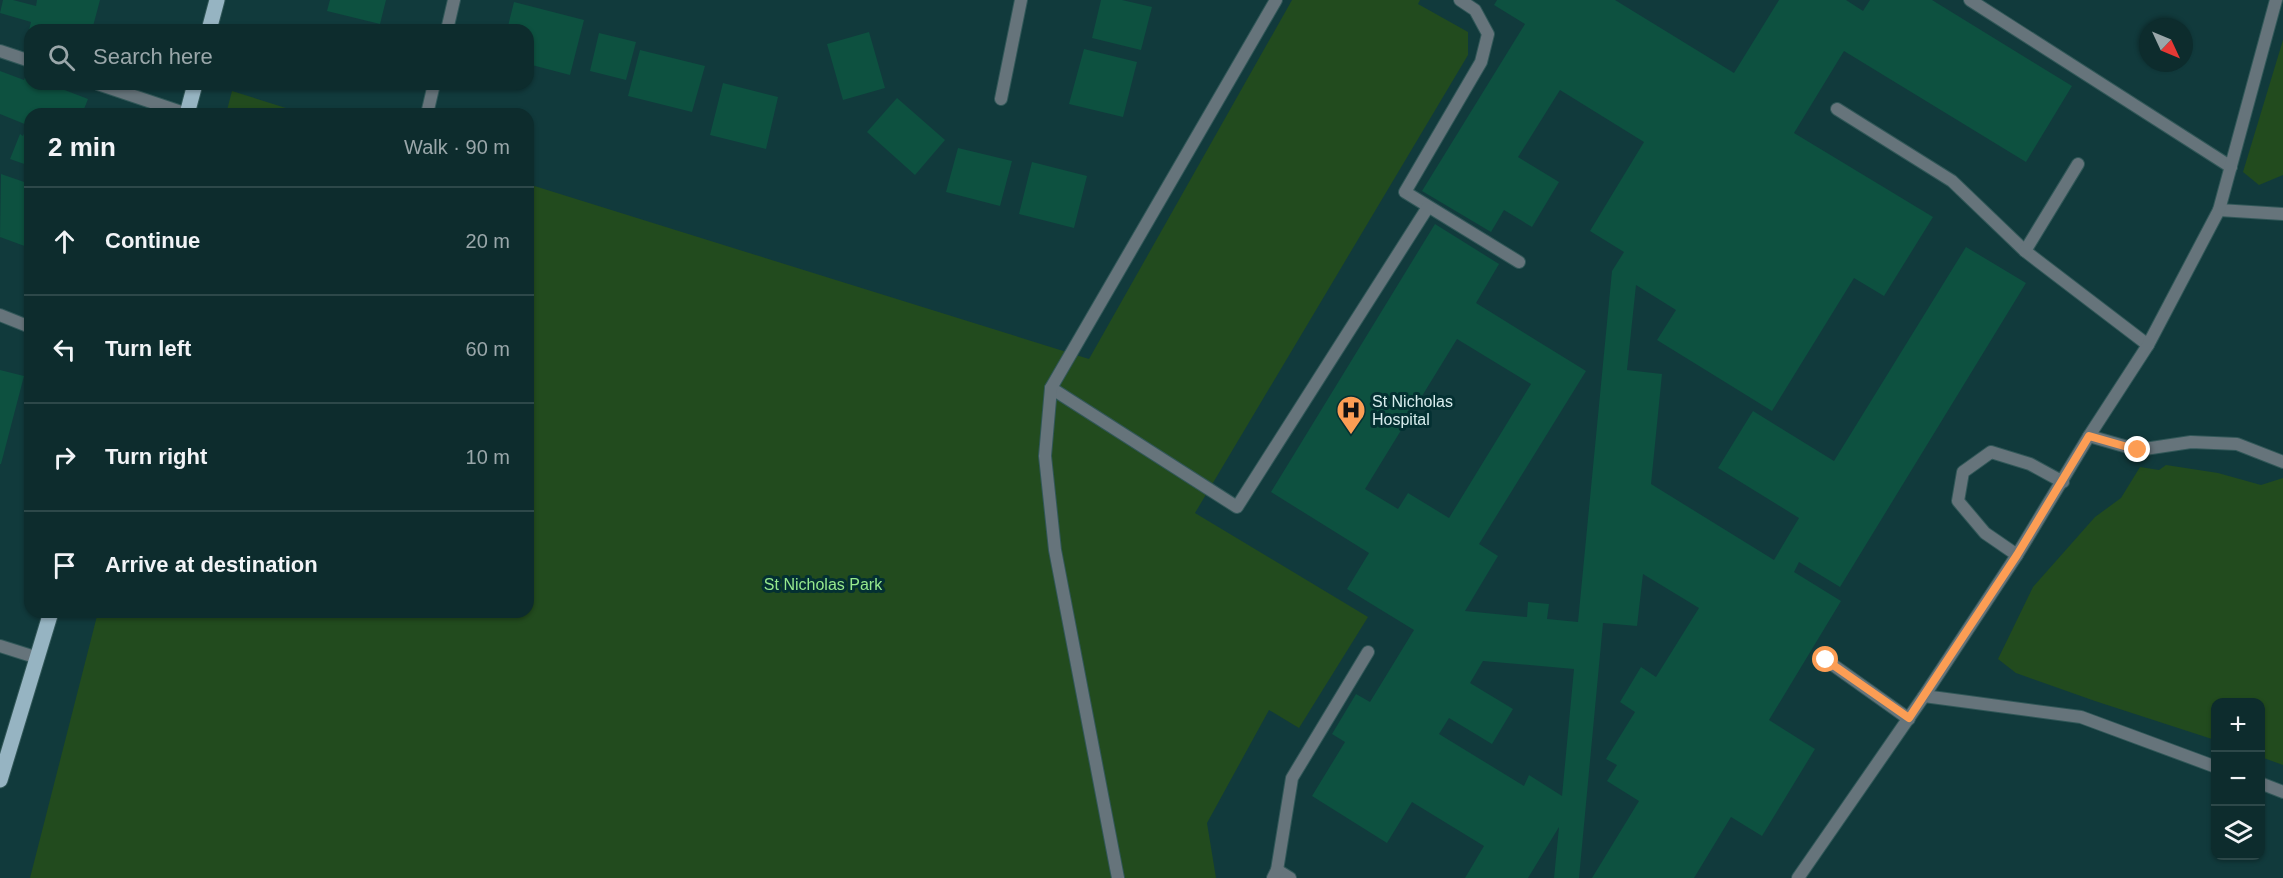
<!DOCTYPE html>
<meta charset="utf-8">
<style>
body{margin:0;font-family:Helvetica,sans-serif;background:#163435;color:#f1f3f6}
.controls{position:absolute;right:18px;bottom:18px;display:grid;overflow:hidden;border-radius:12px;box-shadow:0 2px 4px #0004}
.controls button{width:54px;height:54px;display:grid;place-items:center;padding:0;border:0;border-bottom:2px solid #2d4849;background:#0d2c2d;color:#f1f3f6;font:30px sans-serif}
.compass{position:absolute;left:2139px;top:18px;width:54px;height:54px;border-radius:50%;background:#0d2c2d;box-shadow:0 2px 4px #0004;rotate:134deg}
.stop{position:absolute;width:18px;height:18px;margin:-14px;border:4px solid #fc9d54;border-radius:50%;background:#fff}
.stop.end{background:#fc9d54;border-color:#fff;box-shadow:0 2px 6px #0008}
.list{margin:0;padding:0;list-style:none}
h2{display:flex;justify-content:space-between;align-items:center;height:78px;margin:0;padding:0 24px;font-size:26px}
h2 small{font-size:20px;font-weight:400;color:#9aa7aa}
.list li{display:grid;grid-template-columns:39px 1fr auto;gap:18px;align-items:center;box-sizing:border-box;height:108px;padding:0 24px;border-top:2px solid #2d4849}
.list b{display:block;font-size:22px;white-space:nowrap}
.list em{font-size:20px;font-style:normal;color:#9aa7aa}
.icon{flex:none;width:33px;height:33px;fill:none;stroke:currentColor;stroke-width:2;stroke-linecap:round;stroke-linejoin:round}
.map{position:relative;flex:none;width:2283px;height:878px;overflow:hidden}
.search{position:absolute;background:#0d2c2d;box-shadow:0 2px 4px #0004;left:24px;top:24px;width:510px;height:66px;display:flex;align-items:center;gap:15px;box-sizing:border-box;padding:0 21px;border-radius:18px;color:#9aa7aa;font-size:22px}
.panel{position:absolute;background:#0d2c2d;box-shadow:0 2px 4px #0004;left:24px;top:108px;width:510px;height:510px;border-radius:18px}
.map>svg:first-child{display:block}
.green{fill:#224b1e}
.building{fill:#0d5140;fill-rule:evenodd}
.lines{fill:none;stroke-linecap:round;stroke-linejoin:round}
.lane-casing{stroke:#315758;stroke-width:14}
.street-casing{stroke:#315758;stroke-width:14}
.primary-casing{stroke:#315758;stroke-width:17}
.lane{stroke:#66747b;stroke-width:12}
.street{stroke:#66747b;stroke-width:12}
.primary{stroke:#96b4c2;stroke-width:15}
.route{stroke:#fc9d54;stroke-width:8}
.labels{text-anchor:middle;stroke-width:6;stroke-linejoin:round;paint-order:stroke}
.poi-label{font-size:16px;fill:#d8edee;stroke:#043032;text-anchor:start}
.park-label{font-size:16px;fill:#96e98d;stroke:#043032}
</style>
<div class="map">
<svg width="2283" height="878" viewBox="0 0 2283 878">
<rect width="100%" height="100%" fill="#113a3c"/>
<g class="green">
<polygon points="1292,0 1420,0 1418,4 1468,32 1468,55 1195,513 1368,617 1299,728 1269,710 1207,823 1216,878 30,878 98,612 528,612 528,184 1089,359"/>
<polygon points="2283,40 2283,175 2259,185 2243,172"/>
<polygon points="232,91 305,114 226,114"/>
<polygon points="2166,465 2218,473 2261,485 2283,478 2283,765 2261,757 2260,702 2216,702 2215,740 2095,701 2016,673 1998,659 2033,587 2095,517 2121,498 2140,467 2159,470"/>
</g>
<g class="building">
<polygon points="3,0 13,0 36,6 37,0 100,0 92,30 29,30 31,22 0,13"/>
<polygon points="330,0 386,0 380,24 327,11"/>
<polygon points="1101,0 1122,0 1152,7 1141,50 1092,38"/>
<path d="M1497 0H1615L1734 73 1779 0H1846L1863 11 1870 0H1932L2072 86 2026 162 1844 51 1794 133 1933 217 1884 296 1854 278 1772 411 1657 340 1676 310 1636 285 1627 370 1662 374 1651 484 1774 560 1799 518 1718 468 1753 411 1834 461 1966 247 2026 283 1840 587 1799 562 1794 572 1841 601 1769 720 1815 749 1762 836 1731 817 1694 878H1592L1639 801 1607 781 1617 765 1606 759 1635 712 1620 702 1641 667 1656 677 1699 608 1643 574 1637 626 1603 623 1579 878H1554L1559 827 1528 878H1465L1484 846 1412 802 1387 843 1312 796 1345 742 1332 734 1356 694 1370 702 1414 630 1347 589 1369 553 1271 492 1435 224 1499 264 1476 303 1586 371 1479 544 1498 556 1465 611 1527 617 1528 602 1549 604 1547 619 1578 622 1612 271 1624 252 1590 231 1644 142 1560 90 1518 157 1559 182 1532 227 1504 210 1491 232 1422 191 1525 24 1494 5ZM1457 339 1531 384 1449 518 1408 493 1398 509 1365 489ZM1483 661 1574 669 1562 796 1529 775 1524 786 1439 734 1449 718 1492 744 1513 709 1470 683Z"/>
<polygon points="514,2 584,20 570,75 528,64 528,30 507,30"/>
<polygon points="869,32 885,88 843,100 827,44"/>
<polygon points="599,33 636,42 626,80 590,71"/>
<polygon points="1084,49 1137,62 1123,117 1069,104"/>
<polygon points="640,50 705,66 692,112 628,96"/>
<polygon points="0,71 24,80 26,75 30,77 30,84 49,84 88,99 82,114 30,114 30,166 10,159 20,134 23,136 27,125 0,114"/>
<polygon points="723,83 778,97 766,149 710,135"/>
<polygon points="897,98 945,140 915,175 867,132"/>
<polygon points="958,148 1012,161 1000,206 946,192"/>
<polygon points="1032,162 1087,176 1074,228 1019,214"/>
<polygon points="1,174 30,184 30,248 0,237"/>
<polygon points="0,370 24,376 1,464 0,464"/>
</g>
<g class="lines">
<g class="lane-casing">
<g id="lane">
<polyline points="1460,0 1475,10 1488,34 1481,62 1405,192 1519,262"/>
<polyline points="1970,0 2231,167"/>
<polyline points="0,51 30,61"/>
<polyline points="98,84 187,114"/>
<polyline points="1837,109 1952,181 2025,251 2148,345"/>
<polyline points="2219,210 2283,214"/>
<polyline points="2025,251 2078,164"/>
<polyline points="1051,388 1237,507 1428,207"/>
<polyline points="2089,436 2138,450 2191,442 2237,444 2283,462"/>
<polyline points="2017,555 1985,533 1958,501 1963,472 1991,452 2030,464 2063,482"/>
<polyline points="1826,660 1909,719"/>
<polyline points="1924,696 2081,717 2216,767"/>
<polyline points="2260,783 2283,792"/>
<polyline points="1277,870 1290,878"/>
<polyline points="1118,878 1055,550 1045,456 1051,388 1276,0"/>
<polyline points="1273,878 1277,870 1292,778 1368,652"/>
<polyline points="1798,878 1924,696 2017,555 2089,436 2148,345 2219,210 2276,0"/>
</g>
</g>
<g class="street-casing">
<g id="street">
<polyline points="447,30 454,0"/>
<polyline points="1001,99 1021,0"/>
<polyline points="427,114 434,84"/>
<polyline points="0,315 30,327"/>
<polyline points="0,646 38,658"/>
</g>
</g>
<g class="primary-casing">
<g id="primary">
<polyline points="209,30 217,0"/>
<polyline points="187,114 195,84"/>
<polyline points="0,780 51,612"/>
</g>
</g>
<use href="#lane" class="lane"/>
<use href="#street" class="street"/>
<use href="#primary" class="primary"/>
</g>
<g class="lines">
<polyline class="route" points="1826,660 1909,718 2017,555 2089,436 2138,450"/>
</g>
<defs>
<g id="hospital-pin" transform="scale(1.5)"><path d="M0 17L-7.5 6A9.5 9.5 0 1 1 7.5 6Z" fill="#fc9d54" stroke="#043032"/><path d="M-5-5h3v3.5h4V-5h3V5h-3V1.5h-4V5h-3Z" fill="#111"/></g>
</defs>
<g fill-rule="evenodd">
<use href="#hospital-pin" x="1351" y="410"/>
</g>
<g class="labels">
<g class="poi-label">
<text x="1372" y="407">St Nicholas<tspan x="1372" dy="18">Hospital</tspan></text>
</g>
<g class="park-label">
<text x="823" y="590">St Nicholas Park</text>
</g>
</g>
</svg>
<div class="controls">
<button>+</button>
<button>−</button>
<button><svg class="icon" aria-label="layers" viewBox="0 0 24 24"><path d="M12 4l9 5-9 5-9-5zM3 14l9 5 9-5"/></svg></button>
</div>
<svg class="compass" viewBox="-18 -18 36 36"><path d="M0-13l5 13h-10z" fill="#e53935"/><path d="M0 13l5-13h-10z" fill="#9aa7aa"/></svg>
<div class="stop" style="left:1826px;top:660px"></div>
<div class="stop end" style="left:2138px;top:450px"></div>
<div class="search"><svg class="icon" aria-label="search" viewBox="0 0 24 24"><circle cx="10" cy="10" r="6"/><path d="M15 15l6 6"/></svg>Search here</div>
<section class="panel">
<h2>2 min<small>Walk · 90 m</small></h2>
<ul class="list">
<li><svg class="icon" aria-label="ahead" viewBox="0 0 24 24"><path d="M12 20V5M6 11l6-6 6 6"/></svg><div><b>Continue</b></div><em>20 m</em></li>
<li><svg class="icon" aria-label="left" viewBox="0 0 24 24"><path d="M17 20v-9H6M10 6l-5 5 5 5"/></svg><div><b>Turn left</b></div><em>60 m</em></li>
<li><svg class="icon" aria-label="right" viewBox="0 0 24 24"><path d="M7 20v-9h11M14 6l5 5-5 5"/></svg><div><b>Turn right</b></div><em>10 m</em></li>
<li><svg class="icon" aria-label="arrive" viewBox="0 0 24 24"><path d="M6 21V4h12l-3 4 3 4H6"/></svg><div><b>Arrive at destination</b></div></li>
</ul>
</section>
</div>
